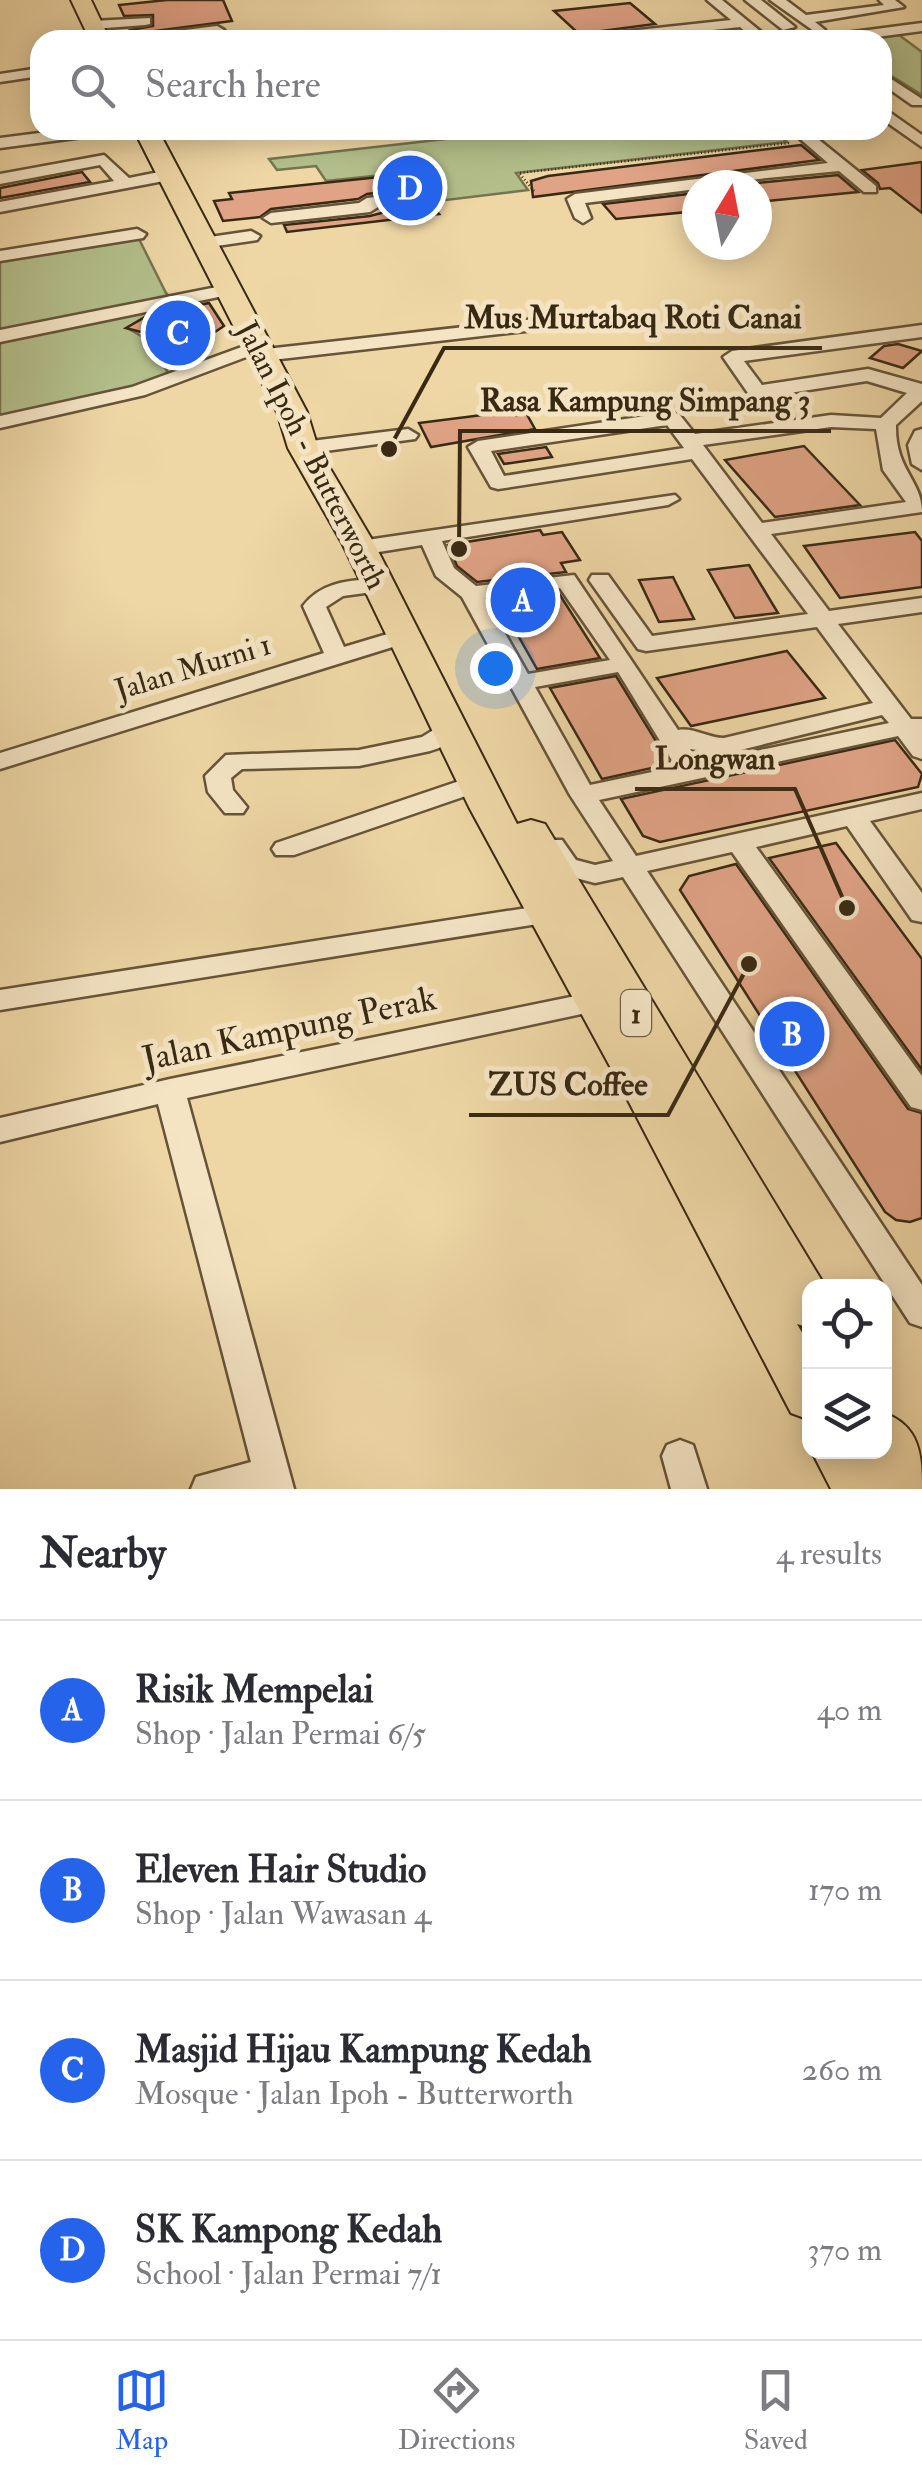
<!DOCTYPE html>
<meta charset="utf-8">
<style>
body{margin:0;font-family:"IM FELL Double Pica",serif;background:#f2f2f3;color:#2b2b33}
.controls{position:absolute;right:30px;bottom:30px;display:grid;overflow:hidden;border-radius:20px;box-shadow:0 5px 25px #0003}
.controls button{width:90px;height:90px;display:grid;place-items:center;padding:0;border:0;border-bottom:2px solid #e1e1e2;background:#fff;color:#2b2b33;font:50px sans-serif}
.compass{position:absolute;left:682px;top:170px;width:90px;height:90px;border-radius:50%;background:#fff;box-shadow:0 5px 25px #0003;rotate:10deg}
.you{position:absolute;left:495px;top:668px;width:35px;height:35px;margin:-25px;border:8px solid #fff;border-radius:50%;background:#1a73e8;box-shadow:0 0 0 15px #1a73e833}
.badge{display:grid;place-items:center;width:65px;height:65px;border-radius:50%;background:#2563eb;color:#fff;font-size:32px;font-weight:700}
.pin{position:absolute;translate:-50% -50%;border:5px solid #fff;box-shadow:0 2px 10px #0006}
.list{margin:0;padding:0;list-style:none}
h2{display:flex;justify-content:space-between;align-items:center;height:130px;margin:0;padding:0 40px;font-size:42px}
h2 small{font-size:32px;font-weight:400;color:#7c7c81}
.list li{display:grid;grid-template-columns:65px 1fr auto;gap:30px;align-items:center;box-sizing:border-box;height:180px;padding:0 40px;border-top:2px solid #e1e1e2}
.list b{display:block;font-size:38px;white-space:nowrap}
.list p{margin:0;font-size:32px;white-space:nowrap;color:#7c7c81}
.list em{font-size:32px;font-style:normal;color:#7c7c81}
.icon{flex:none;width:55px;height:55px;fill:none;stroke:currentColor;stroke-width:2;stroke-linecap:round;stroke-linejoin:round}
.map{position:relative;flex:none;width:922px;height:1489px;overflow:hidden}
.search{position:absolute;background:#fff;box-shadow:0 5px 25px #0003;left:30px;right:30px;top:30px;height:110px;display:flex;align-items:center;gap:25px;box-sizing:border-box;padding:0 35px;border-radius:30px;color:#7c7c81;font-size:38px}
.sheet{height:850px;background:#fff}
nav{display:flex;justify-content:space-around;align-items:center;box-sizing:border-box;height:140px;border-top:2px solid #e1e1e2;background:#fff;font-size:28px;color:#7c7c81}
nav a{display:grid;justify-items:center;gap:5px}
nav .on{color:#2563eb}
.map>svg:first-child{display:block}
.green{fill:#b3bf8b;stroke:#76744f;stroke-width:2.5}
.building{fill:#e0a386;stroke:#382913;stroke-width:2.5}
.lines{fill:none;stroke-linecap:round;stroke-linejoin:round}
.minor-casing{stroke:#665438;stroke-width:5}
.highway-casing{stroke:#382913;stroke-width:4}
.path{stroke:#382913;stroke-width:2.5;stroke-dasharray:1 2.5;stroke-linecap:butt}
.minor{fill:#f4e4c4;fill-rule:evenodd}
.highway{fill:#eed6a5;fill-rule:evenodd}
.labels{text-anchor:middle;stroke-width:10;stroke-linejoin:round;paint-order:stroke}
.shield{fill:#f4e4c4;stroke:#706148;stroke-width:2.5}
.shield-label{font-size:28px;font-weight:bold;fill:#382913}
.street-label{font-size:30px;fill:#382913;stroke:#f4e4c4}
.near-street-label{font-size:35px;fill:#382913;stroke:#f4e4c4}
.leader{fill:none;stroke:#382913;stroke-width:4}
.callout-dot{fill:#382913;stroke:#f4e4c4;stroke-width:4}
.callout-label{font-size:32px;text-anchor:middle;font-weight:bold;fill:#382913;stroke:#f4e4c4;stroke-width:10;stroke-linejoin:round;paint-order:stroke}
</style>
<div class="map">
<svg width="922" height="1489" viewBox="0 0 922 1489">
<rect width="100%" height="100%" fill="#eed6a5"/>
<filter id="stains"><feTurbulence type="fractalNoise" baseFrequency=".002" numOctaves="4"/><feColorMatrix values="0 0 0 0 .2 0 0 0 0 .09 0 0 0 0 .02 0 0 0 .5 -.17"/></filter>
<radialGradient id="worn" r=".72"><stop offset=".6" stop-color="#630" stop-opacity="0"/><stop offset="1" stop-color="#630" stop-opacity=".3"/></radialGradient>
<g class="green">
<polygon points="899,35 922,52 922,95 882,70 882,40 859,40"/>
<polygon points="525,130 795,130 780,136 787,142 516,173 528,190 413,204 391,174 326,181 316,166 277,170 269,159"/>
<polygon points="139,239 166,293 173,300 127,328 143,337 170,375 159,383 0,419 0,258"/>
</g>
<g class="building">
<polygon points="167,0 223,0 232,21 132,34 130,30 153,26 153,15 124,16 119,5"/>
<polygon points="630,3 655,24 579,34 554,11"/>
<polygon points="801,145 819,160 533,197 531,181 548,176"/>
<polygon points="922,162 922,213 890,188 880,189 878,183 862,170"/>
<polygon points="82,172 90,182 0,198 0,188"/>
<polygon points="838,175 858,192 757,202 757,183"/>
<polygon points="389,176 395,186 412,183 439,214 287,232 284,225 370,216 408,206 411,196 401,190 367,194 358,199 271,209 260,217 223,221 214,201 232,199 229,193"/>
<polygon points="697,193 697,211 616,219 603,204"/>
<polygon points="209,303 224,326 173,360 167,351 158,353 145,333 126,328 147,316"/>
<polygon points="898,344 922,351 903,368 870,358 884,346"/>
<polygon points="514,411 516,415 526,413 535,429 431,447 419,423"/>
<polygon points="804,446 860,505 775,517 725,460"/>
<polygon points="546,447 552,457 504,464 498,454"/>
<polygon points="540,530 543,535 562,532 580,560 561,563 566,572 477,582 457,566 448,545"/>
<polygon points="915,532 922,541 922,587 840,598 804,546"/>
<polygon points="749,565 778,613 735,618 708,570"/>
<polygon points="673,577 694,619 659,622 639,580"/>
<polygon points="558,592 600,658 537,669 498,600"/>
<polygon points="787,651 825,698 691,726 657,678"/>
<polygon points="616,676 670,764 602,779 550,688"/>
<polygon points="895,740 922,774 918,787 660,842 643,836 621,799"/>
<polygon points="836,843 922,959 922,1070 769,858"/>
<polygon points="736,864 908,1109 922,1113 922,1218 910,1222 896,1220 885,1212 680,890 689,876"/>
</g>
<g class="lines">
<g class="minor-casing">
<g id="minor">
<polygon points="707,0 722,0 771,40 755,40 740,27 622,40 576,40 583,36 731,20"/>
<polygon points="745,0 761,0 795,27 783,30"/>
<polygon points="770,0 786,0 806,15 884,5 879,0 895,0 904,7 815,22 825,30 818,34"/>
<polygon points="150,18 150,24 145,25 93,29 86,25 93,21"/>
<polygon points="922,23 922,31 854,40 823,39 830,35"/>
<polygon points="217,26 224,30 222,33 170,40 130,40 137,36"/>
<polygon points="40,68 40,76 0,82 0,74"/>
<polygon points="882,73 922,99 922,105 912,105 882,84"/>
<polygon points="882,107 922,135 922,147 882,119"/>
<polygon points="63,130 106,130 98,135 0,148 0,138"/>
<polygon points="800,130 808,131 876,186 876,192 864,192 839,171 697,185 697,189 585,203 591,218 583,223 575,218 567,199 575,194 828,163 798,137 795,134"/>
<polygon points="104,155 129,178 169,170 177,175 169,180 0,212 0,202 114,181 100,165 0,184 0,174"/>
<polygon points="401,194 407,196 407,202 378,207 370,212 271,223 263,218 271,213 359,203 367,198"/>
<polygon points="137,229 146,234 143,238 0,261 0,251"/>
<polygon points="251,231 260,236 257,240 203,248 194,243 203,238"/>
<polygon points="227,285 233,286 233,294 0,342 0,330"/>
<polygon points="581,314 590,320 587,324 263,361 254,354 145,395 0,428 0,416 132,387 258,341 265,343 266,349"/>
<path d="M922 325V337L744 361 762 385 868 369 922 384V401L896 425C895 470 922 480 922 512L771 534 829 611 922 598V612L838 624 911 719H922V759L913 756 898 736 599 800 636 856 922 793V809L870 821 922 893V922L912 920 847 826 756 847 922 1076V1110L911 1107 732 852 647 871 922 1285V1327L910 1323 623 877 595 883 557 873 540 846 544 840H562L576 860 595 865 613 861 570 795 462 597 436 576 422 545 360 555 349 548 360 541 675 495 679 499 668 505 442 541 454 568 476 586 574 575 678 730C693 727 708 738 724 738L873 703 817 627 646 651 638 649 589 580 592 575H608L652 636 808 614 692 459 498 489 491 487 468 447 478 441 672 412 679 414 695 434 831 415 881 418 907 393 867 381 757 398 750 396 723 357 732 351ZM667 425 684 448 504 476 491 451ZM831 427 876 429 883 470 906 502 762 523 703 445ZM560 588 610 660 528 674 485 598ZM618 672 676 767 590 785 535 687ZM882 715 889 723 699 763 690 749 724 754Z"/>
<polygon points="408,429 418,435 415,439 303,454 293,448 303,442"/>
<polygon points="922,429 922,470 912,464 908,445 915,431"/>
<path d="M379 578 387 580 390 585 387 590 343 596 326 607 344 647 404 629 416 636 412 641 0 769V753L324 653 303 606C322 581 350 581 379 578Z"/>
<polygon points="451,719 463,727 439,748 430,751 359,766 242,769 231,778 233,790 247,807 243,813 225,813 208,792 205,776 226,755 359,750 422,737"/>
<polygon points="477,775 490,783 486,789 294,855 276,855 272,849 276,843"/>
<polygon points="546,905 556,907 560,914 556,921 0,1010 0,990"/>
<polygon points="595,992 605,995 610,1002 605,1009 187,1098 294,1489 191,1489 196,1477 251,1462 158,1104 0,1142 0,1118 170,1079"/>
<polygon points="680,1440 693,1445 707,1489 671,1489 662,1456 667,1445"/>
</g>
</g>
<g class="highway-casing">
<g id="highway">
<polygon points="71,0 91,0 110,40 90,40"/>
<polygon points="134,130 158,130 307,412 318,448 374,543 517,824 531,820 545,824 825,1286 810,1286 810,1328 797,1324 810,1346 810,1420 791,1413 619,1083 469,807 342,543 288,448 277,412"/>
<path d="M884 1413C920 1426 922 1455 922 1489H831L812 1452H884Z"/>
</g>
</g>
<polyline class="path" points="534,191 519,173 789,143"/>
<use href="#minor" class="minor"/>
<use href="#highway" class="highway"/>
</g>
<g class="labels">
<rect class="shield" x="621" y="990" width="30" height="46" rx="8"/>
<g class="shield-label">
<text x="636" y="1023">1</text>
</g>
<g class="street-label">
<text transform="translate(312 455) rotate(63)" y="10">Jalan Ipoh - Butterworth</text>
<text transform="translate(193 667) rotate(-17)" y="10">Jalan Murni 1</text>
</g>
<g class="near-street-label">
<text transform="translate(289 1028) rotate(-12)" y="12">Jalan Kampung Perak</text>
</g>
</g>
<path class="leader" d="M389 449L444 348H822M459 549L460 431H831M847 908L795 789H635M749 964L668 1115H469"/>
<g class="callout-dot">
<circle cx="389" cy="449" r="10"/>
<circle cx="459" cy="549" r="10"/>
<circle cx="847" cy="908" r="10"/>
<circle cx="749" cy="964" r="10"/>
</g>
<g class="callout-label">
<text x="633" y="328">Mus Murtabaq Roti Canai</text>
<text x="645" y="411">Rasa Kampung Simpang 3</text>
<text x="715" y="769">Longwan</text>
<text x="568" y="1095">ZUS Coffee</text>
</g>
<rect width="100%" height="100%" filter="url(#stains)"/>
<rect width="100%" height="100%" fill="url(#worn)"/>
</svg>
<div class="controls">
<button><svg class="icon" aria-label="locate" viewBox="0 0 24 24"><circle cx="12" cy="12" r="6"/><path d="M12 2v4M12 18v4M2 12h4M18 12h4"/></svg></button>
<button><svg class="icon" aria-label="layers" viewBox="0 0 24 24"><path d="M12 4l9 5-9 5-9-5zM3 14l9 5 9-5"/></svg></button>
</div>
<svg class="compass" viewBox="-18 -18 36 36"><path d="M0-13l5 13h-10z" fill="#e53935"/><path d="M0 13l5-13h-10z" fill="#7c7c81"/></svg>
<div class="you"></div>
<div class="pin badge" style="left:523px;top:600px">A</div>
<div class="pin badge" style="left:792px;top:1034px">B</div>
<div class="pin badge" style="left:178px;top:333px">C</div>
<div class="pin badge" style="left:410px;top:188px">D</div>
<div class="search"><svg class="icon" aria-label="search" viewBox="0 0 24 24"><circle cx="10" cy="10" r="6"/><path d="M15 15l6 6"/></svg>Search here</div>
</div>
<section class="sheet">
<h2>Nearby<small>4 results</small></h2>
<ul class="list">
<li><span class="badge">A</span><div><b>Risik Mempelai</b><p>Shop · Jalan Permai 6/5</p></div><em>40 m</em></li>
<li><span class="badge">B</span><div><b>Eleven Hair Studio</b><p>Shop · Jalan Wawasan 4</p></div><em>170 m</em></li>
<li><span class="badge">C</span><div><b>Masjid Hijau Kampung Kedah</b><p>Mosque · Jalan Ipoh - Butterworth</p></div><em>260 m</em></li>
<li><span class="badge">D</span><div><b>SK Kampong Kedah</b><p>School · Jalan Permai 7/1</p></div><em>370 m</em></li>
</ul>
</section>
<nav>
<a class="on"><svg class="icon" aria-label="map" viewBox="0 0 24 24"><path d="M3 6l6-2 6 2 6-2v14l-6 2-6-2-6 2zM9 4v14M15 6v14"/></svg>Map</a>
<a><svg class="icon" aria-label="directions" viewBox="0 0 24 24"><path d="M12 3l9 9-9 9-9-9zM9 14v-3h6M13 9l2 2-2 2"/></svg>Directions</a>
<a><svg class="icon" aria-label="saved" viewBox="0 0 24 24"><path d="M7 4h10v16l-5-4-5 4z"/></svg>Saved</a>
</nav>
